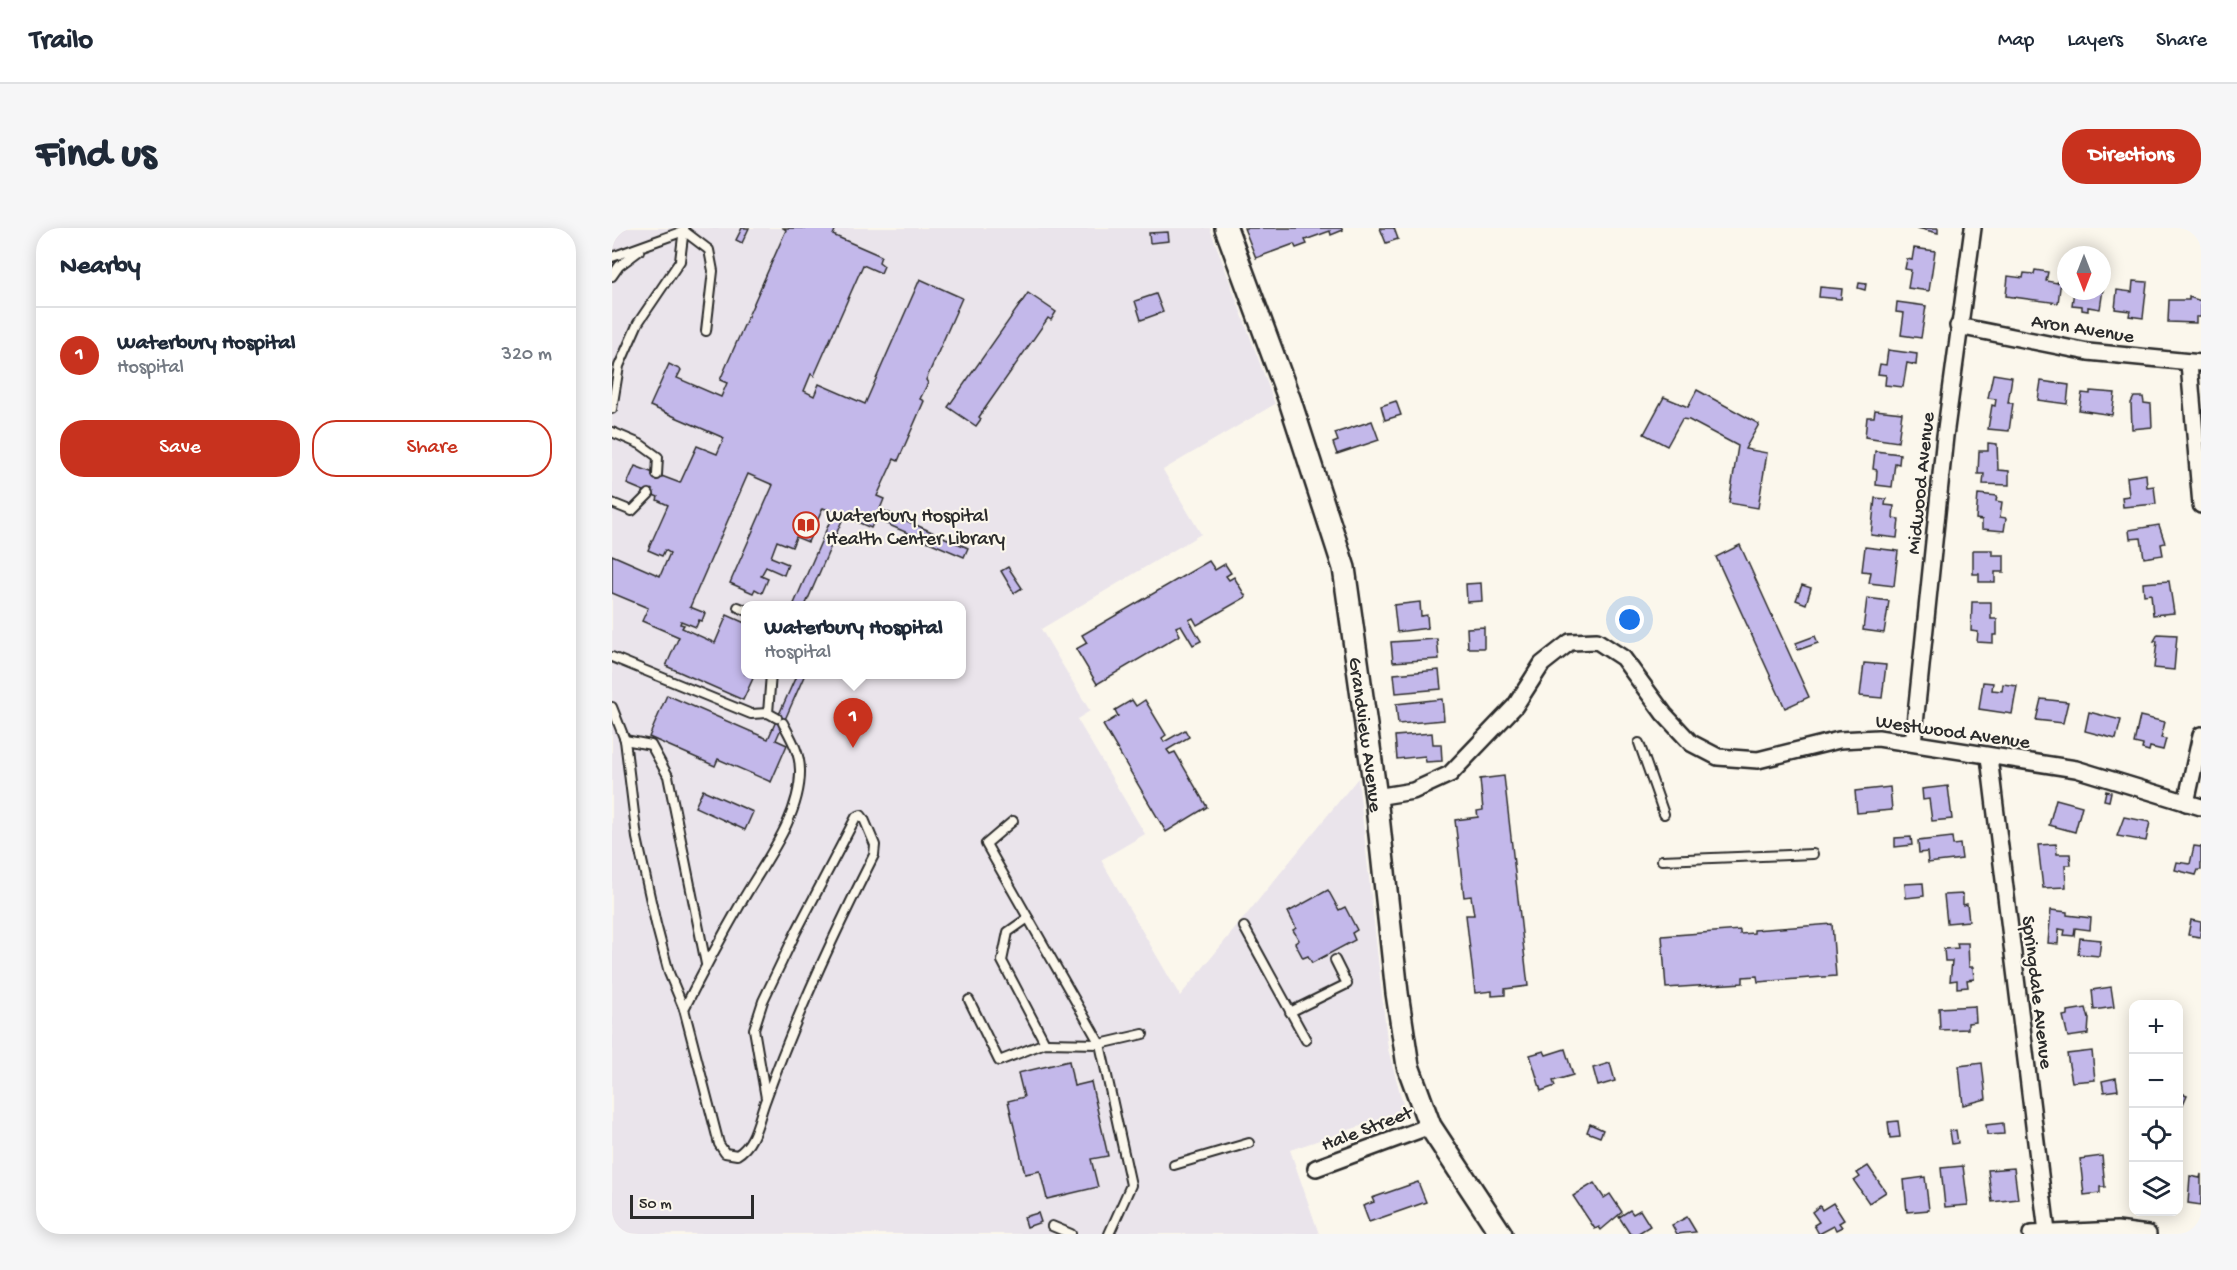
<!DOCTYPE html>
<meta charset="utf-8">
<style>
body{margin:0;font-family:"Gochi Hand",sans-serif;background:#f6f6f7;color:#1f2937}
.controls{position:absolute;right:18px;bottom:18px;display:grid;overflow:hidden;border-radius:12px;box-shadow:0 3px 15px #0003}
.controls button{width:54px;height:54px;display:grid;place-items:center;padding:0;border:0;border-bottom:2px solid #e0e1e3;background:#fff;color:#1f2937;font:30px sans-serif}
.compass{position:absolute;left:1445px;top:18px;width:54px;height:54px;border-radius:50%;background:#fff;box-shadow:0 3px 15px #0003;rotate:180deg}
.scale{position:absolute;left:18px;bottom:15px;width:124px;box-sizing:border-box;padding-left:6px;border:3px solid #2b2b2b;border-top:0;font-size:16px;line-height:21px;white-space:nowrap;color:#2b2b2b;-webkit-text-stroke:4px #fbf7ec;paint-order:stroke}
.you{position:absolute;left:1018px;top:392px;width:21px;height:21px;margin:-15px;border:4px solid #fff;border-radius:50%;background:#1a73e8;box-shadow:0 0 0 9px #1a73e833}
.badge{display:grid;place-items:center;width:39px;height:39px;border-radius:50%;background:#c8321e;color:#fff;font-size:20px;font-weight:700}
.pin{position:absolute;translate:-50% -50px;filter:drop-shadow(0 2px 3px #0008)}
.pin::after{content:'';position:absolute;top:32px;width:21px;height:18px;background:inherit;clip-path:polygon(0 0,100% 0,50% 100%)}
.popup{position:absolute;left:129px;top:373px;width:225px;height:78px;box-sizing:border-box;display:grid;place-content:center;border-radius:12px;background:#fff;filter:drop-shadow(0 2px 4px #0005);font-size:20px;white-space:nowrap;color:#747a83}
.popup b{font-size:22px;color:#1f2937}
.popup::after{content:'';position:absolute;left:50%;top:100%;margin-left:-12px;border:12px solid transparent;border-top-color:#fff}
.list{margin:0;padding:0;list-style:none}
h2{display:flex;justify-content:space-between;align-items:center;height:78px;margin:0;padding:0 24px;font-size:26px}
h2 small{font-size:20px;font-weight:400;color:#747a83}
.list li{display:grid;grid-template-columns:39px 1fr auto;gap:18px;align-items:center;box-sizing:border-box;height:96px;padding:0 24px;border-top:2px solid #e0e1e3}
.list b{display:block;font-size:22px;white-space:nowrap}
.list p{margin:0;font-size:20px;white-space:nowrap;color:#747a83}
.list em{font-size:20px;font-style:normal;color:#747a83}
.actions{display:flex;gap:12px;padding:18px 24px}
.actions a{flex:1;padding:14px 0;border:2px solid #c8321e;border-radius:24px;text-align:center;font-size:21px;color:#c8321e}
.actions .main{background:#c8321e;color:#fff}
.icon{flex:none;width:33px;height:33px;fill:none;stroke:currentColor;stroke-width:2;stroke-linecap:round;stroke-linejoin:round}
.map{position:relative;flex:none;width:1589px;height:1006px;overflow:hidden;border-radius:24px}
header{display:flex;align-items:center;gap:36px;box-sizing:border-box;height:84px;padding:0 30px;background:#fff;border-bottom:2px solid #e0e1e3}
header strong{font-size:28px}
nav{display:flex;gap:33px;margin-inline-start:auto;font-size:21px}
.intro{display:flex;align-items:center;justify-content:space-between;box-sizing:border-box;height:144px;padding:0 36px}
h1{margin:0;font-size:42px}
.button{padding:15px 27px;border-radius:24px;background:#c8321e;color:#fff;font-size:21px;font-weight:700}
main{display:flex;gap:36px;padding:0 36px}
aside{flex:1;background:#fff;border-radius:24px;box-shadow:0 3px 15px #0003}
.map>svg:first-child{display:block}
.built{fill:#eae4eb;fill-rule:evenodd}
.building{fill:#c3b8ea;stroke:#2b2b2b;stroke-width:1.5}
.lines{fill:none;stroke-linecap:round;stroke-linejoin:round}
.lane-casing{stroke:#2b2b2b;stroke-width:12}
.street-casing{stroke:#2b2b2b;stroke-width:20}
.secondary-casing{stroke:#2b2b2b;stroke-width:26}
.lane{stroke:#fbf7ec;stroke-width:8}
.street{stroke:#fbf7ec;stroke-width:15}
.secondary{stroke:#fbf7ec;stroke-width:21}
.labels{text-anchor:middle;stroke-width:4.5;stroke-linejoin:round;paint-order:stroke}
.street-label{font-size:20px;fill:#2b2b2b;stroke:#fbf7ec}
.poi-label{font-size:20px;fill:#2b2b2b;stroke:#fbf7ec;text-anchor:start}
</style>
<header>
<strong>Trailo</strong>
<nav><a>Map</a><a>Layers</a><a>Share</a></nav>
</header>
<div class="intro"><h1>Find us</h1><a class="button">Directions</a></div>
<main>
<aside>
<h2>Nearby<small></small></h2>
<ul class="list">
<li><span class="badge">1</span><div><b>Waterbury Hospital</b><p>Hospital</p></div><em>320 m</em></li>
</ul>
<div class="actions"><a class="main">Save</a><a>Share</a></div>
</aside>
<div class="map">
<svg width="1589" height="1006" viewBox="0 0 1589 1006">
<rect width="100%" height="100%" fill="#fbf7ec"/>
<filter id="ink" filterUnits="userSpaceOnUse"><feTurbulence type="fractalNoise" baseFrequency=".0167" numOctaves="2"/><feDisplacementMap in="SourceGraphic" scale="12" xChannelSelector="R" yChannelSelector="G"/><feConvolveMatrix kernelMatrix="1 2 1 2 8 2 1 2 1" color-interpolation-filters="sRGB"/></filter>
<g filter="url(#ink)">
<path class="built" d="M0 0H598L663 176 551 242 589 306 429 401 478 483 465 491 533 606 489 632 568 768 746 550 776 821 793 883 678 922 707 1006H0ZM133 378H349V446H133Z"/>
<g class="building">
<polygon points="130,0 137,0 130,15 124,12"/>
<polygon points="171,0 224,0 221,7 269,28 267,34 272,38 269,45 251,37 202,148 199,146 192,163 202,168 207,156 253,176 308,51 350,70 314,152 316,155 308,171 312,173 286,233 282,231 265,268 272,271 268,281 356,320 352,329 263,291 259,300 232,288 193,378 181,378 222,284 211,280 196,314 184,309 180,319 165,313 159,329 176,336 172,347 154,339 149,348 156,351 150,365 143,361 141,365 118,355 161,257 136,246 78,379 93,385 90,393 87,392 84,399 69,393 68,396 72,397 70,400 103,415 115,387 133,395 133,446 143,446 131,472 54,438 67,409 30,393 36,380 0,365 0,327 48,348 58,325 53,322 50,328 36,322 56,277 45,272 46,269 15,256 23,238 68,255 85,218 105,226 112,210 38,178 57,136 69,142 65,150 109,169 115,155 108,152 174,2"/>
<polygon points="632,0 730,0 731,2 719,7 718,3 693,12 695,16 684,20 682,16 644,30"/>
<polygon points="768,0 782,0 786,11 774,15"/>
<polygon points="1305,0 1326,0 1326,5"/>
<polygon points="556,4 557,13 538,15 537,5"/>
<polygon points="1302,20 1323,23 1317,63 1296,60 1299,42 1293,41 1295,31 1300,32"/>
<polygon points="1423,42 1436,44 1434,53 1445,55 1446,51 1449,52 1446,75 1394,68 1396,48 1411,50 1412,45 1422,46"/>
<polygon points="1521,53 1535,54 1531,90 1517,88 1518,83 1503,81 1505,62 1520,64"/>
<polygon points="1247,55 1254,56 1253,62 1246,60"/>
<polygon points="1490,55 1492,55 1488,81 1476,79 1476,83 1470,82 1470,78 1460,77 1462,63 1490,63"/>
<polygon points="1208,59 1230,61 1229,71 1207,69"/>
<polygon points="416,65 444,84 439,92 436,90 367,189 369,191 364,198 336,179"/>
<polygon points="544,66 551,84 529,92 523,73"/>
<polygon points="1577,69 1589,73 1589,89 1584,89 1584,95 1556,94 1557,72 1577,72"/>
<polygon points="1285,74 1314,78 1309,110 1289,107 1292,85 1284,84"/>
<polygon points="1276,122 1305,126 1304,137 1295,135 1291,159 1273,157 1274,147 1266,146 1268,136 1274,137"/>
<polygon points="1381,146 1400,149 1396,175 1401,175 1397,203 1376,201 1380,177 1383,178 1384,171 1376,170"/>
<polygon points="1429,153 1457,157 1455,176 1426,172"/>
<polygon points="1085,162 1147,196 1133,221 1155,225 1146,280 1117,275 1126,218 1077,192 1070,191 1055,218 1032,206 1052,169 1076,179"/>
<polygon points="1478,163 1503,165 1500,187 1467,182 1470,165 1478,166"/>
<polygon points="1522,169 1531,169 1532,175 1539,176 1540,199 1520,201 1519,175"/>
<polygon points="784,173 789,187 773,192 769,178"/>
<polygon points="1263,182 1290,185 1286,214 1253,209 1255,189 1262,189"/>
<polygon points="760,193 767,212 725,226 721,215 726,213 723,205"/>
<polygon points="1376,215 1385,216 1386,242 1397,243 1397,257 1371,256 1372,246 1366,246 1367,223 1376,223"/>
<polygon points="1263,223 1288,226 1287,236 1283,235 1280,259 1264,257 1265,242 1261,241"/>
<polygon points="1534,246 1535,259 1542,258 1544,276 1511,279 1510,269 1517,268 1515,249"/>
<polygon points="1366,266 1385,268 1384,273 1390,274 1388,289 1394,290 1392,303 1370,301 1370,292 1364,291"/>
<polygon points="1263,270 1274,271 1273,277 1282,278 1281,290 1287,291 1285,310 1259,307"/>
<polygon points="1547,297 1553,315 1549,316 1551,327 1532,330 1529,310 1518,311 1517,302"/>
<polygon points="1128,317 1197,469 1173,480 1104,329"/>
<polygon points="1253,319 1286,323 1282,358 1257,355 1259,344 1250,343"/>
<polygon points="1361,322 1380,322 1380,327 1392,327 1392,344 1383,344 1383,354 1367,354 1367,346 1361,346"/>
<polygon points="597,333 603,342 613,336 619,345 614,348 617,352 622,349 634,369 585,397 581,390 577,392 589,413 581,417 569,397 564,399 568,407 485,456 464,421 475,415 470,407"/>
<polygon points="396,339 410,360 402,365 389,343"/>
<polygon points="1557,353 1562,385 1541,387 1539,366 1532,367 1531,355"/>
<polygon points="869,355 870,373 855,374 854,356"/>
<polygon points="1190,357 1199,360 1194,376 1184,372"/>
<polygon points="1255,370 1277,373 1272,405 1251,402"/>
<polygon points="808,374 809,388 815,387 816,400 785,404 782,377"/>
<polygon points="1360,374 1379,374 1379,391 1385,391 1385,407 1381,407 1381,415 1365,414 1366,404 1359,403"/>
<polygon points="872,399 872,420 856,420 855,400"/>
<polygon points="1546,406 1565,407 1562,442 1542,440 1545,413 1542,413"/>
<polygon points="1203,408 1206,415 1186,422 1184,415"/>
<polygon points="825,411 827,431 781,434 779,414"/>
<polygon points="1252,435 1274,437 1270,470 1248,468"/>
<polygon points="827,442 829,461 784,465 782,446"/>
<polygon points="185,446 193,446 164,512 175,517 159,554 106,531 103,538 37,509 55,467 156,511"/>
<polygon points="1371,454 1381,455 1380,462 1390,463 1391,456 1405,458 1400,486 1367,481"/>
<polygon points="830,471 832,492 786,496 784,476"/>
<polygon points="1429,471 1456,474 1451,495 1424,492"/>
<polygon points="520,472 524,478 533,472 554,507 550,510 552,514 573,502 577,509 555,522 558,526 563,524 595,579 554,604 491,497 506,488 503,482"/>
<polygon points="1477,484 1509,492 1504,511 1473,503"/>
<polygon points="1528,488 1553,494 1549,510 1554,511 1551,522 1538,519 1537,523 1530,521 1531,517 1522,515"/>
<polygon points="820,505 821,516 829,516 830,533 814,534 813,528 785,531 783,508"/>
<polygon points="892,548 916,758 893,761 893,767 880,768 880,763 863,765 854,687 862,687 859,668 852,669 843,592 866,589 865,583 871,582 868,551"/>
<polygon points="1336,558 1340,591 1320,593 1317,571 1311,572 1310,561"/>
<polygon points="1278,559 1280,582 1245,585 1243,563"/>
<polygon points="91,562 141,584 133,602 83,579"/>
<polygon points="1494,563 1499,564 1497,573 1492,572"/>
<polygon points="1444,571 1470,578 1463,604 1437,597"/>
<polygon points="1512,589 1538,594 1534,613 1505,608"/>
<polygon points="1299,609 1300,617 1283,619 1283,610"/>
<polygon points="1340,609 1341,617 1348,616 1350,631 1316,635 1315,624 1307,625 1306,613"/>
<polygon points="1444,616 1445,626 1458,626 1459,637 1453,637 1454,659 1431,660 1426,617"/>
<polygon points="1582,618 1589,619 1589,642 1586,642 1584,647 1563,642 1565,634 1578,636"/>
<polygon points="1311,655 1312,668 1294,670 1293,656"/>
<polygon points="716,662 727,682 733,679 745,702 740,705 743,712 700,735 696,728 691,730 683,715 687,712 681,702 684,700 676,684"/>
<polygon points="1351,666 1351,677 1355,676 1357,693 1335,695 1332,667"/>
<polygon points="1439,682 1455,684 1455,687 1479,690 1478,702 1463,700 1462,708 1452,707 1453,702 1447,701 1446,716 1436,715"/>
<polygon points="1579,692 1589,694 1588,709 1576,707"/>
<polygon points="1220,696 1224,748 1146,754 1145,748 1131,749 1131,755 1054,760 1050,708 1128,702 1128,706 1142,705 1142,702"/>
<polygon points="1468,710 1489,712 1487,728 1466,726"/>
<polygon points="1345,715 1356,715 1357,739 1361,739 1362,751 1355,752 1356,759 1345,760 1345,752 1338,753 1340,733 1333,733 1332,721 1346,720"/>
<polygon points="1499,759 1502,779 1482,782 1480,762"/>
<polygon points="1363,778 1364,794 1356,795 1356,801 1328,802 1327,780"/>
<polygon points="1474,780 1477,791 1476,806 1456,809 1451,788 1456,787 1456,783"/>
<polygon points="953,821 961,847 941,853 943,858 929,863 918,827 932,823 934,827"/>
<polygon points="1480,823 1483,852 1460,854 1455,826"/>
<polygon points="457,833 462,858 479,854 496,928 479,931 486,959 435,971 428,943 413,946 396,873 412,869 406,845"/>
<polygon points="998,835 1003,853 986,858 981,840"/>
<polygon points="1370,835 1374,871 1351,877 1347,838"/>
<polygon points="1504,850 1506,862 1492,864 1490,853"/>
<polygon points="1566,864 1575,867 1568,883 1566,883"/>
<polygon points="1286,893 1288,909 1278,910 1276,894"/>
<polygon points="1391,895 1392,906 1375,907 1374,897"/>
<polygon points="978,896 991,902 988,909 975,904"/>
<polygon points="1344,902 1346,915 1340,916 1338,903"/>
<polygon points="1490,928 1493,959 1488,959 1488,965 1472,967 1468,931"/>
<polygon points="1256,938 1274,964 1257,975 1242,953 1248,949 1245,945"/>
<polygon points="1351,938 1356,977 1333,979 1329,940"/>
<polygon points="1402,940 1406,971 1380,974 1376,942"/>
<polygon points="1589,946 1589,977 1576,975 1578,948 1588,950"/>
<polygon points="1313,949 1317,982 1295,984 1292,952"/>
<polygon points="806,954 814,974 757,994 751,978 762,974 760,970"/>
<polygon points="982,955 992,970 998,966 1010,984 989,1002 987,999 983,1001 961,968"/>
<polygon points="1221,975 1232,992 1227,995 1230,999 1224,1002 1222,998 1207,1006 1202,997 1207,994 1200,984 1208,978 1210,982"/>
<polygon points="1018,982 1021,986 1028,982 1038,998 1025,1006 1018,1006 1007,989"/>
<polygon points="426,985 429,994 415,999 412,989"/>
<polygon points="1075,989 1084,1004 1065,1006 1060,997"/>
</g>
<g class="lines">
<g class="lane-casing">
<g id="lane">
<polyline points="0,29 72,3 97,22 101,43 94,103"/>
<polyline points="0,48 7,38 27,23"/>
<polyline points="0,181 7,138 26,95 68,33 72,0"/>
<polyline points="0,204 28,216 46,229 45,247"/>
<polyline points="0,275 20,283 37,266"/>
<polyline points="126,379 133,382"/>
<polyline points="0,429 139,486 156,485"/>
<polyline points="159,446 156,485 165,490"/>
<path d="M0 479 13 512 25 610 44 696 57 745 72 781 107 916 113 925 125 927C144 916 146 891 154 871 184 787 222 706 262 627L263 617 252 591 249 587 244 589 184 704 151 773 142 801 154 870"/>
<polyline points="13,512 39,517 56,548 94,736"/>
<polyline points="1027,515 1052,586"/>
<polyline points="401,593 374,616 488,816 519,957 497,1006"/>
<polyline points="1050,632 1201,626"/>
<polyline points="416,690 396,704 390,733 433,815"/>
<polyline points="632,699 694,812"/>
<polyline points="357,772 387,833 433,815 488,816 531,806"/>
<path d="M72 781C90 745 109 710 129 675 151 636 189 589 188 542 188 525 179 510 171 495"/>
<polyline points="678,784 735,756 723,732"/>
<polyline points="562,937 637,915"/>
<polyline points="440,998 459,1006"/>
</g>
</g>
<g class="street-casing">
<g id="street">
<polyline points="1346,98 1476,124 1589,135"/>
<polyline points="1577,136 1589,277"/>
<polyline points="1301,515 1333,208 1361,0"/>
<polyline points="1377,529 1435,1004"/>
<polyline points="764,569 801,563 838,546 903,478 930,436 958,414 985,413 1011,430 1052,486 1079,515 1106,529 1146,532 1227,512 1266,510 1464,541 1589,579"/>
<polyline points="1574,575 1589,507"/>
<polyline points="704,940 818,898"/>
<polyline points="1419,1006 1505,1002 1536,1006"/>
</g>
</g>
<g class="secondary-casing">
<g id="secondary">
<path id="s1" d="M614 0 678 173 732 340 764 569 785 765 796 838 818 898 889 1006"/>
</g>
</g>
<use href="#lane" class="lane"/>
<use href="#street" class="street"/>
<use href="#secondary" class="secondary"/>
</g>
</g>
<defs>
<g id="library-ring" transform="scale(1.35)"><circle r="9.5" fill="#fbf7ec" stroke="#c8321e" stroke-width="1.5"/><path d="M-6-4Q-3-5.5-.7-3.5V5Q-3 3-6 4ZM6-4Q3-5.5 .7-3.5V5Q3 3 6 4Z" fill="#c8321e"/></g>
</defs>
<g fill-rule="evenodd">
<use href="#library-ring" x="194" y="297"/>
</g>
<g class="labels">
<g class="street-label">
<text transform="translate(1471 99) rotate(9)" y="7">Aron Avenue</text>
<text transform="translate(1307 255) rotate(-84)" y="7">Midwood Avenue</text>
<text transform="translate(1341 502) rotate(8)" y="7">Westwood Avenue</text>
<text dy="7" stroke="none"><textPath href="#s1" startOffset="528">Grandview Avenue</textPath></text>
<text transform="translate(1427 764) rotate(83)" y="7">Springdale Avenue</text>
<text transform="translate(754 899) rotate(-21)" y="7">Hale Street</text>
</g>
<g class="poi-label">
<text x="214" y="293">Waterbury Hospital<tspan x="214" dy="23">Health Center Library</tspan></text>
</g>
</g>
</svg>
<div class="controls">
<button>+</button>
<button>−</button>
<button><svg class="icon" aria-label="locate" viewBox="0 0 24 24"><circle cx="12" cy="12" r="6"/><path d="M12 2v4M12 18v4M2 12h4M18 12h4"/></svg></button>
<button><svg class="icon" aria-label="layers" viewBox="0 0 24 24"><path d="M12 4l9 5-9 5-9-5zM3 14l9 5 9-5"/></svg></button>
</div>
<svg class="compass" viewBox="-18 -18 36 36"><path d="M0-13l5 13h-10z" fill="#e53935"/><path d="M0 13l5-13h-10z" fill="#747a83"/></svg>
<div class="scale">50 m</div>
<div class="you"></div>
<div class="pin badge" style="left:241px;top:520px">1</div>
<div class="popup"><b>Waterbury Hospital</b>Hospital</div>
</div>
</main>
